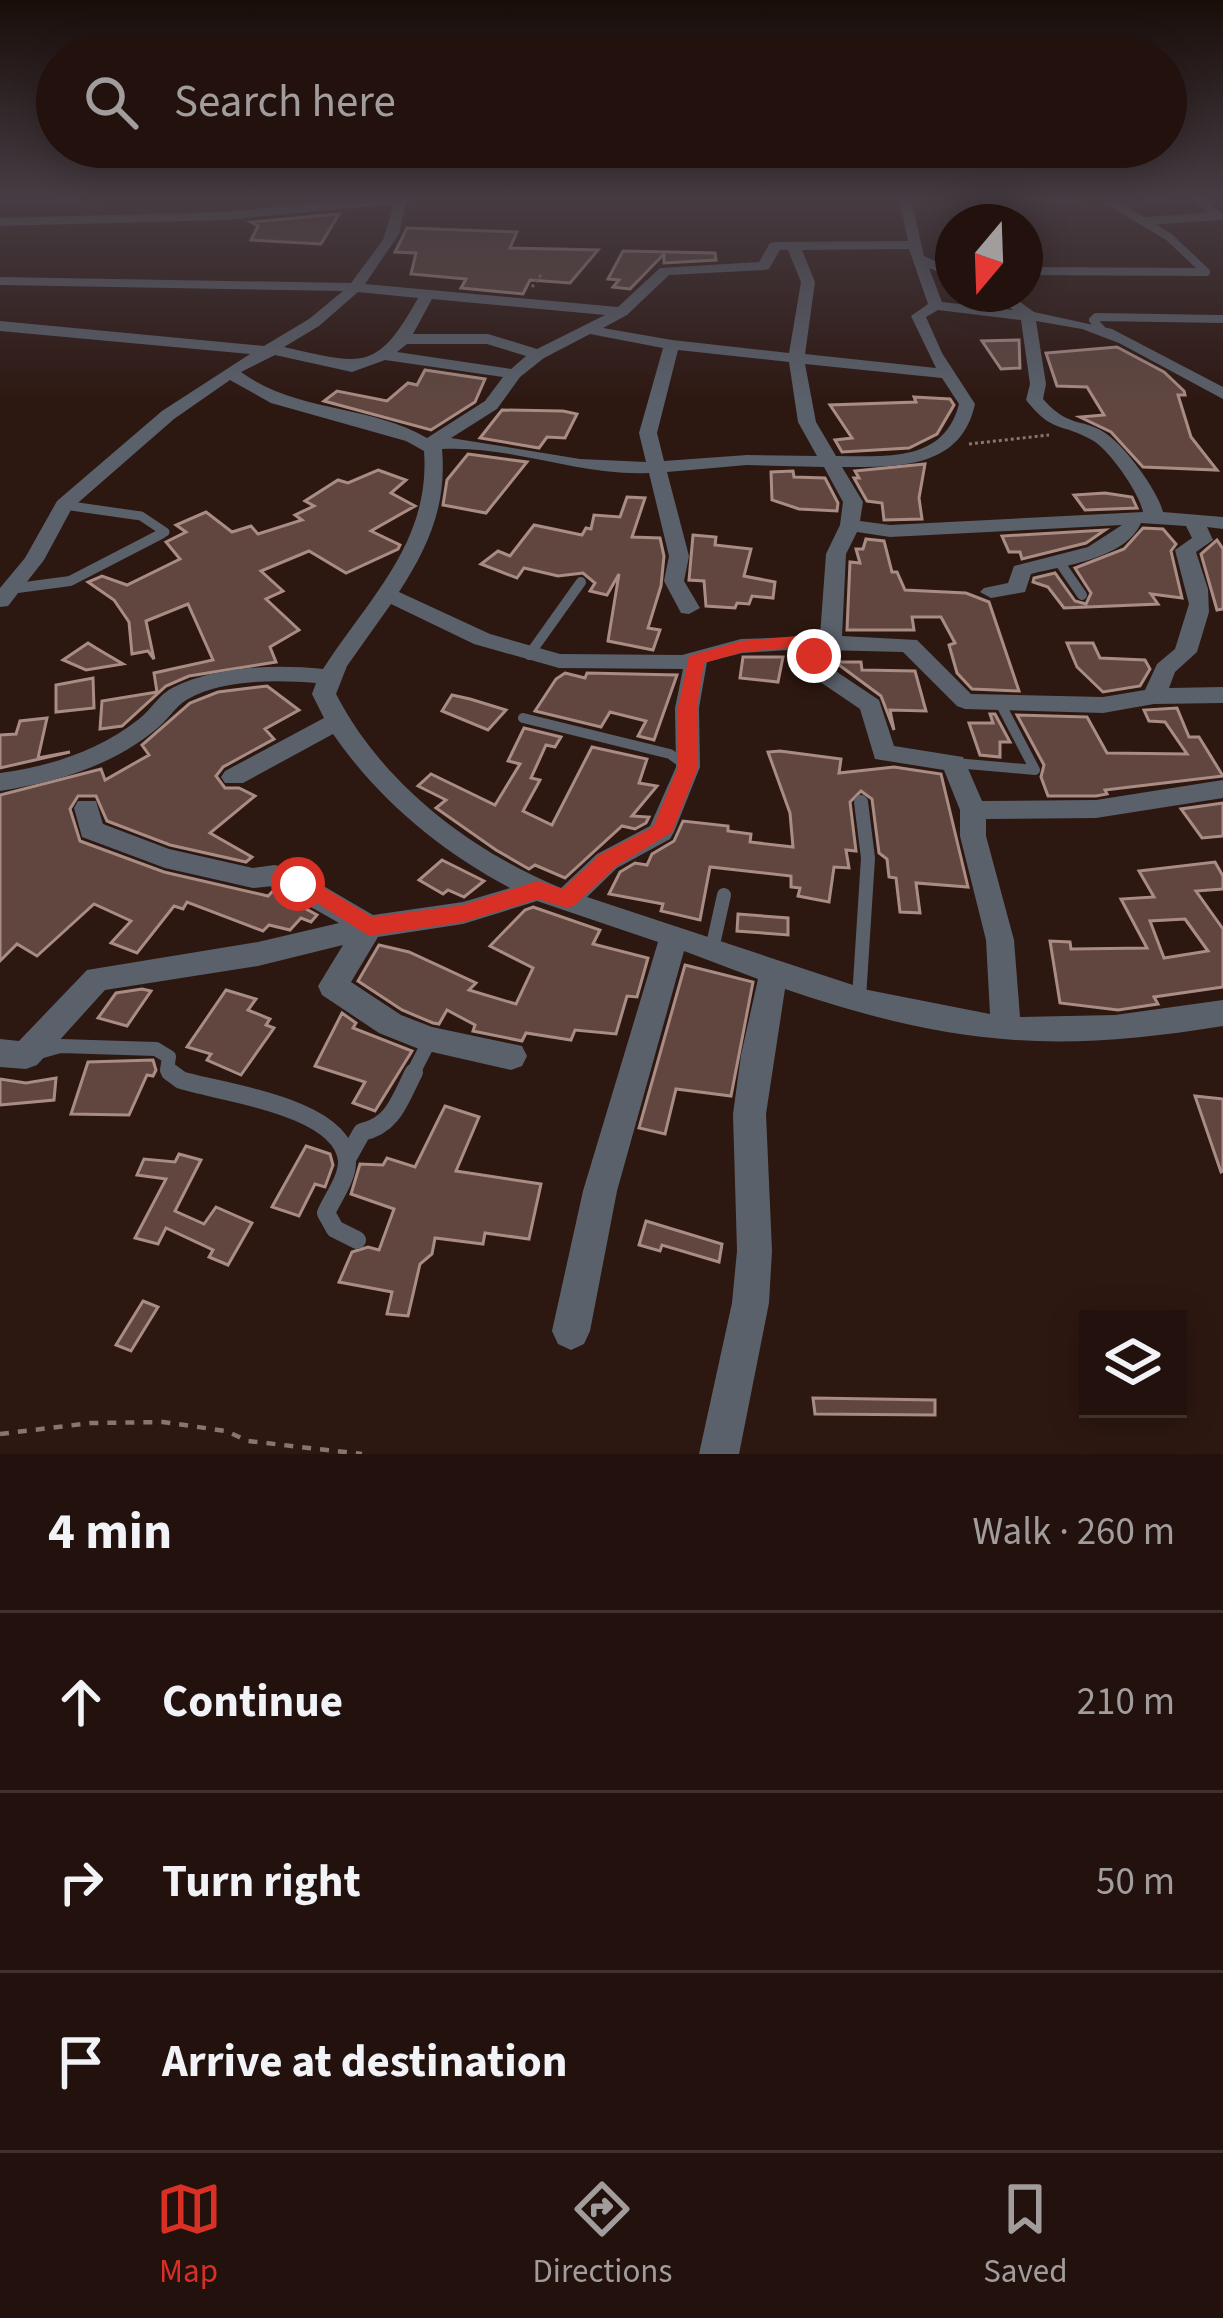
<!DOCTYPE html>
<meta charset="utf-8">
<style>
body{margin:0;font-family:"Source Sans 3",sans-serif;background:#2e1f1b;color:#f1f3f6}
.controls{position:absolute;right:36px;bottom:36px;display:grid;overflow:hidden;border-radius:0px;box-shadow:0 6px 30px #0003}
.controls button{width:108px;height:108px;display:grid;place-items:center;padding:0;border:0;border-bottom:3px solid #3f312e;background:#22110d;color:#f1f3f6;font:60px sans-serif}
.compass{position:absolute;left:935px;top:204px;width:108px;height:108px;border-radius:50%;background:#22110d;box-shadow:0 6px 30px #0003;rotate:199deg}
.stop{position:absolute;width:36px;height:36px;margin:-27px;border:9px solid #d93025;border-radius:50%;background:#fff}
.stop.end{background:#d93025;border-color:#fff;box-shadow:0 3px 12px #0008}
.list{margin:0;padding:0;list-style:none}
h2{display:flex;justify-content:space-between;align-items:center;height:156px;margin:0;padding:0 48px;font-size:51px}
h2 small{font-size:39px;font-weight:400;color:#a29d9d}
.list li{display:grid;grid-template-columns:78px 1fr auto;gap:36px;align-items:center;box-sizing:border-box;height:180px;padding:0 48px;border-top:3px solid #3f312e}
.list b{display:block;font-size:45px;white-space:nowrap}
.list em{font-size:39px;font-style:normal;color:#a29d9d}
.icon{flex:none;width:66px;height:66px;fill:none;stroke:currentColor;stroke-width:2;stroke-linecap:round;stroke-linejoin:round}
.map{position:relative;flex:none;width:1223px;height:1454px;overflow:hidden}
.search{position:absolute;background:#22110d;box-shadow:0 6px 30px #0003;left:36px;right:36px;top:36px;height:132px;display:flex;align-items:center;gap:30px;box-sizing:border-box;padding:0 42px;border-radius:66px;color:#a29d9d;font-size:45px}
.sheet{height:696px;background:#22110d}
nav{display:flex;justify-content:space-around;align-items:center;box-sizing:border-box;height:168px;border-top:3px solid #3f312e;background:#22110d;font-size:33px;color:#a29d9d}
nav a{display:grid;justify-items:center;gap:6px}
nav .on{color:#d93025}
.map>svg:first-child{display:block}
.building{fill:#60463f;stroke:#a98c84;stroke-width:3;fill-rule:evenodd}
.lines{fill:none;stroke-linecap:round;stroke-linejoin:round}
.path-far1{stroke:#887570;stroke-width:3;stroke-dasharray:3 3;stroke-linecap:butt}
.path{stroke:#887570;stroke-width:4.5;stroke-dasharray:9 9;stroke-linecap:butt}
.lane-far4{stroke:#5a616b;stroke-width:8}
.lane-far3{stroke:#5a616b;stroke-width:9}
.lane-far2{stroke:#5a616b;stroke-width:10}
.lane-far1{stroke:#5a616b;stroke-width:14}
.lane{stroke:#5a616b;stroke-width:18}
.street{fill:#5a616b;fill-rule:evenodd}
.route{fill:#d93025}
</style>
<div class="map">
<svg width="1223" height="1454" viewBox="0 0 1223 1454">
<rect width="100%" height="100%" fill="#2d1711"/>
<g class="building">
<polygon points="339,214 321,244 251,240 258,226 251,222"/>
<polygon points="407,228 517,232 510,248 598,250 570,283 530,280 523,294 461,288 466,279 411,274 416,253 395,252"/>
<polygon points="623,251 715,253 716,260 664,263 664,254 630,289 613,287 619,280 608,279"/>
<polygon points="1019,340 1020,368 1001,369 982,341"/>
<polygon points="1117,347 1164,372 1184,391 1185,395 1178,395 1191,437 1217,470 1143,467 1111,432 1080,417 1104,415 1087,387 1057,386 1046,353"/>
<polygon points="425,370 485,379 475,402 431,430 324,401 337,391 387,401 408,383 417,385"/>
<polygon points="914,397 950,399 954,405 937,434 909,448 842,452 835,440 852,438 830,405 916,402"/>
<polygon points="502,410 563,411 577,414 565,438 547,437 539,448 480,438"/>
<polygon points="468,454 527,462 486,513 443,505 447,480"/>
<polygon points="925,464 919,498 922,519 884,520 882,503 867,501 854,478 859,478 855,471"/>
<polygon points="378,470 406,480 391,493 415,506 371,531 400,545 398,549 346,573 309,551 261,571 283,591 266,599 299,630 270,647 276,662 189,676 166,686 122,726 100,729 102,701 157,692 154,673 213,660 188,604 146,621 154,659 148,651 132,654 129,622 114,600 88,582 102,576 127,585 180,559 166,542 186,532 176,525 206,512 232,532 251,526 258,534 302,520 295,515 314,506 305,501 338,480 348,483"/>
<polygon points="793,471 794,477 825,478 838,503 837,511 799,509 772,500 771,472"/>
<polygon points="1105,493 1132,497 1137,508 1085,510 1074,495"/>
<polygon points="627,497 645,498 632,537 660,538 664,556 661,586 648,628 660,630 653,650 608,641 619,574 607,595 590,591 595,583 583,573 558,576 524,568 517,578 481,564 498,551 510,556 534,525 582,535 586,528 591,529 594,515 620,517"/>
<polygon points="1143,528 1163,529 1176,544 1171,551 1182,598 1151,594 1158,604 1064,608 1048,587 1033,582 1034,578 1055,573 1075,601 1086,604 1091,593 1075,568 1124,549"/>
<polygon points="1105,530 1086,543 1022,559 1020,552 1009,552 1002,536"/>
<polygon points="693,535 716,537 715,545 751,549 744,576 775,582 773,598 752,596 749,604 737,603 735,608 706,606 704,581 689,580"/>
<polygon points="866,539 884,541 892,572 897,572 905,590 966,593 989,602 1019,691 972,689 957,673 949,645 955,643 941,617 912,617 914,630 847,630 850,562 860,563 856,549 863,549"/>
<polygon points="1217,540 1223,549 1223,609 1217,610 1201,554"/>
<polygon points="88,643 96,648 123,664 86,670 63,660"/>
<polygon points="1067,643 1093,643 1100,658 1145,660 1150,669 1140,686 1103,692 1077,667"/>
<polygon points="743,657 783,657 778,682 740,678"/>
<polygon points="835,662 861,662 862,670 915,671 926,711 890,710 894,730 881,696"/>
<polygon points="565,673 585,678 587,673 677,675 654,740 638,736 646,721 610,712 601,727 535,711 556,679"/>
<polygon points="93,678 94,708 56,712 56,685"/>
<polygon points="267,686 299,710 265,729 274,739 223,767 216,776 225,788 239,788 255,796 210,833 252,857 246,862 170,845 107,821 96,796 78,796 70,809 80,841 164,872 268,896 273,891 317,915 311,922 301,918 290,930 269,925 263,931 187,902 183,909 174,906 137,953 111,943 131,921 94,904 37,956 17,944 0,961 0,795 101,769 105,780 149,755 142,745 190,703 218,692"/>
<polygon points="452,695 470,699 506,710 488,730 442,711"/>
<polygon points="1177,708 1189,737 1199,737 1223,776 1105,790 1107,794 1096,796 1048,796 1041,777 1044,765 1017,715 1087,717 1107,753 1187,754 1165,722 1149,721 1144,710"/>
<polygon points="990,714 995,714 1010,742 1000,742 1000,757 980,755 969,723 993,723"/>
<polygon points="47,718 38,758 70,752 0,768 0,735 16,734 20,721"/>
<polygon points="524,728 561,737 555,747 546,745 531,778 540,780 523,811 552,825 592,747 647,759 639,783 657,786 632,816 649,817 646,823 635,829 622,826 565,878 535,865 529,869 496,850 436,808 446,800 418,786 431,774 495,805 520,764 508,761"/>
<polygon points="780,751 841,759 839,773 894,767 941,774 968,887 916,883 920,913 900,912 896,878 889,877 887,859 879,853 872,799 861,791 850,802 856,851 846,850 849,868 834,867 829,902 798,896 800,888 791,887 791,876 710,867 700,920 661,911 663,904 609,894 620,872 635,863 647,865 652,854 674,841 683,821 728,826 728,831 751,834 750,842 793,847 790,813 768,752"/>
<polygon points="1223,803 1223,836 1202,838 1181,809"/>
<polygon points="442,860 484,881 464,897 448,890 443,894 419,880"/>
<path d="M1215 862 1223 876V889L1196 891 1223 929V987L1154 997 1158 1004 1118 1010 1060 1003 1050 941 1070 942 1071 949 1147 948 1121 899 1154 897 1139 871ZM1185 919 1208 951 1164 958 1150 921Z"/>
<polygon points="533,907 600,930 593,944 648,958 637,997 627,996 616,1034 575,1030 571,1040 526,1033 522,1041 473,1031 475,1025 447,1010 439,1024 433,1023 402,1010 358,981 379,945 409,952 476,983 469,990 516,1004 533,968 490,946 525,910"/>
<polygon points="738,914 788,918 788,935 737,931"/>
<polygon points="685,965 753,982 731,1096 676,1089 665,1134 639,1128"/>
<polygon points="142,989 151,991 127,1026 98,1018 116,993"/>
<polygon points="226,990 256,999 248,1010 270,1019 266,1025 274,1028 241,1075 207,1060 211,1054 187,1047"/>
<polygon points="342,1013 356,1023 353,1028 412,1051 375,1111 353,1103 365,1082 315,1066"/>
<polygon points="153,1060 156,1070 153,1076 147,1075 129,1115 71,1114 88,1062"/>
<polygon points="56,1078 54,1100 0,1105 0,1079 26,1083"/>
<polygon points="1195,1096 1223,1099 1223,1171 1221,1172"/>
<polygon points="445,1106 479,1117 456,1171 541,1184 529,1239 485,1233 483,1244 435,1238 432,1254 420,1264 408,1316 387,1314 392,1292 339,1282 352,1252 368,1247 379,1250 394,1209 351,1194 360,1164 383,1165 387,1158 415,1167"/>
<polygon points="306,1146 330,1154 333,1165 325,1187 315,1184 299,1216 272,1207"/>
<polygon points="179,1154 201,1160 175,1211 204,1224 216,1207 252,1223 228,1265 209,1257 213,1250 166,1228 158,1244 135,1238 166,1179 137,1175 144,1159 175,1162"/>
<polygon points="646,1221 722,1244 719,1262 662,1245 660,1251 639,1245"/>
<polygon points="143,1301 158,1307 131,1351 116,1345"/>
<polygon points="813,1398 935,1400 935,1415 815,1414"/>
</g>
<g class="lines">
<g class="path-far1">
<polyline points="532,287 541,275"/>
<polyline points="969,444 1049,435"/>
</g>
<polyline class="path" points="0,1434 91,1423 163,1422 226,1431 248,1441 362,1454"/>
<g class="lane-far4">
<polyline points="1014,199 1079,200"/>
<polyline points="1147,221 1219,216 1198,199"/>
<polyline points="1025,271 1206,272 1169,237 1106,199"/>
<polyline points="1103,331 1093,320 1096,317 1223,319"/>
</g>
<polyline class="lane-far3" points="64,505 141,516 165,532 155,537"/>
<g class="lane-far2">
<polyline points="1060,563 1082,595"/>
<polyline points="10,589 70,581 161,534"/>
<polyline points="529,655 581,582"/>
<polyline points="523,718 670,754 687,766"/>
<polyline points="955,763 1035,770 999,701"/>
</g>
<g class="lane-far1">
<polyline points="712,949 724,895"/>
<polyline points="859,998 868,858 861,802"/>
<polyline points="39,1052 60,1046 156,1049 169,1057 167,1070 174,1075"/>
<polyline points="412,1075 430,1040"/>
</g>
<g class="lane">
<path d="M170 1072 181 1080C223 1093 341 1106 347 1160 348 1178 333 1197 326 1213L335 1229 357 1240"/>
<path d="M348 1157 362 1132C394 1125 400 1099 414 1072"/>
</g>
<path class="street" d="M368 199H418L406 203 399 234 365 284 618 307 660 268 759 262 770 243 775 242 908 241 899 199H911L924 256 953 269V278L929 268 942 302 1013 310 992 294H1009L1034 312 1112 329 1223 387V399L1119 343 1082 329 1036 321 1046 384 1043 399C1070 430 1085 417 1108 435 1126 448 1158 491 1163 512L1223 517V529L1207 527 1213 540 1196 552 1208 589 1209 612 1197 652 1175 672 1169 688 1223 687V703L1154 704 1103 713 965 709 957 706 903 652 824 650 828 666 879 700 894 746 963 757 982 801 1096 800 1223 780V798L1096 818 986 819V836L1014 940 1020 1017 1115 1015 1223 1000V1026C1052 1054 950 1045 785 989L766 1114 772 1251 769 1303 739 1454H699L732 1303 737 1251 733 1114 741 1055 758 979 684 951 617 1191 590 1331 584 1344 571 1350 558 1344 552 1331 583 1191 658 942 537 901 463 924 378 937 351 982 401 1015 432 1027 522 1046 527 1056 522 1066 511 1070 419 1049 379 1033 322 995 318 986 343 945 258 966 105 990 37 1065 26 1069 0 1067V1039L19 1041 87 970 258 942 339 923 274 886 253 888 165 868 82 837 74 808 78 801H96L103 824 169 849 253 868 275 865 285 868 308 877 373 915 463 902 510 888C439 850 379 800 333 734L243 783H225L221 777 225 771 324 718 312 694 316 683C276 680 223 679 188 699 174 707 167 722 154 731 109 767 56 782 0 791V773C51 766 98 751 139 719 152 709 159 694 174 687 217 666 276 664 323 669 368 599 431 542 424 451L406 441 271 403 230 380 174 419 72 508 44 560 8 606 0 607V588L25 558 57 501 162 411 250 354 0 331V321L264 346 309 319 343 291 0 285V277L351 283 383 240 394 204 223 220 0 226V218L223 212ZM909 249 928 304 911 316 936 368 805 354 815 282 802 250ZM780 250H788L801 282 789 353 672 340 603 328 627 315 669 275 764 270 769 269ZM358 292 418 298C376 374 362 364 284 347L319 326ZM432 299 605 315 537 349 488 334H413ZM938 310 1021 320 1030 384 1026 400C1053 434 1060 422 1092 440 1109 449 1140 494 1143 512L890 525 860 521 863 502 842 467C898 467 961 469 975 404L942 353 926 317ZM590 334 663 348 639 433 646 462 580 459 451 438 497 409 520 377 544 358ZM407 344H487L526 356 511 369 397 352ZM678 350 789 362 798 422 817 456 747 455 664 461 657 433ZM275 355 352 372 385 360 503 377 485 401 427 438C369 404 297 413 241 372ZM805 364 942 378 959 404C944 463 886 456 836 456L816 422ZM442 449C510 445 578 476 649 473L669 556 664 581 681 613 689 614 700 608 684 581 689 556 667 472 747 465 824 467 843 502 840 525 826 554 820 636 741 639 682 655 560 654 490 634 399 592C429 546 447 504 442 449ZM1141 523 1186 526 1192 538 1175 550 1189 604 1175 649 1157 664 1145 690 1103 697 971 694 917 640 842 636 846 554 857 532 890 537 1122 525 1088 547 1014 566 1008 583 984 588 980 592 991 598 1025 592 1031 574C1065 565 1125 559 1141 523ZM391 604 474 644 559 668 683 669 675 708 676 767 650 826 597 854 561 888C469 850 382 783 336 694L347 666ZM802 649 810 675 860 709 875 759 944 770 960 810V836L986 940 990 1014 868 990 587 897 617 868 670 839 674 832 700 767 699 708 707 662 742 653Z"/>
</g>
<linearGradient id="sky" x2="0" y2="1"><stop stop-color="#190d09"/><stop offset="0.49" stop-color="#463c43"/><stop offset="1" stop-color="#463c43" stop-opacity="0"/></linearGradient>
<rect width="1223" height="403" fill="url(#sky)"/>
<polygon class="route" points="797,636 817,637 820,660 807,660 803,647 797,647 743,652 704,663 697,707 698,767 672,832 615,867 575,905 567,908 538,899 463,922 369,936 287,884 290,877 306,877 372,917 463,905 538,881 563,889 599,855 653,827 678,767 678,707 689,656 741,641"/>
</svg>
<div class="controls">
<button><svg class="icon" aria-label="layers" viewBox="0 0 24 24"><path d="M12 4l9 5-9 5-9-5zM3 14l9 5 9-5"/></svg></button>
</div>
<svg class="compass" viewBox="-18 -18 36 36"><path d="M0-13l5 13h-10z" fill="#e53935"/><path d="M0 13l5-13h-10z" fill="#a29d9d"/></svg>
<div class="stop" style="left:298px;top:884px"></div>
<div class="stop end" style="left:814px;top:656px"></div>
<div class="search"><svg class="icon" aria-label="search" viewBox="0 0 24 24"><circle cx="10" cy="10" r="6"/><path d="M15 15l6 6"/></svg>Search here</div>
</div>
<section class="sheet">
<h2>4 min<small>Walk · 260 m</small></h2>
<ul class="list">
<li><svg class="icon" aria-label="ahead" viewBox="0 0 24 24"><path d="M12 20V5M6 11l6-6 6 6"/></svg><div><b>Continue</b></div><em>210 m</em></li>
<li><svg class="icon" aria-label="right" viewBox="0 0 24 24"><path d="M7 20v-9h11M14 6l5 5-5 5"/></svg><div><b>Turn right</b></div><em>50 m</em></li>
<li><svg class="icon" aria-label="arrive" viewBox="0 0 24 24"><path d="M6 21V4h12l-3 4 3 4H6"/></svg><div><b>Arrive at destination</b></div></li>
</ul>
</section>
<nav>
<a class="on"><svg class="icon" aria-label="map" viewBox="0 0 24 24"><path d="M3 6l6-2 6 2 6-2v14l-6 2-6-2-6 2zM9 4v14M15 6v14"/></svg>Map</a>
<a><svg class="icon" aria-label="directions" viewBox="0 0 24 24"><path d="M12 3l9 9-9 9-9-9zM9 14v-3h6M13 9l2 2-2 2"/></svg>Directions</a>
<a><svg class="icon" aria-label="saved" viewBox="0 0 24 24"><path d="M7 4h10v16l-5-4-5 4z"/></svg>Saved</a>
</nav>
